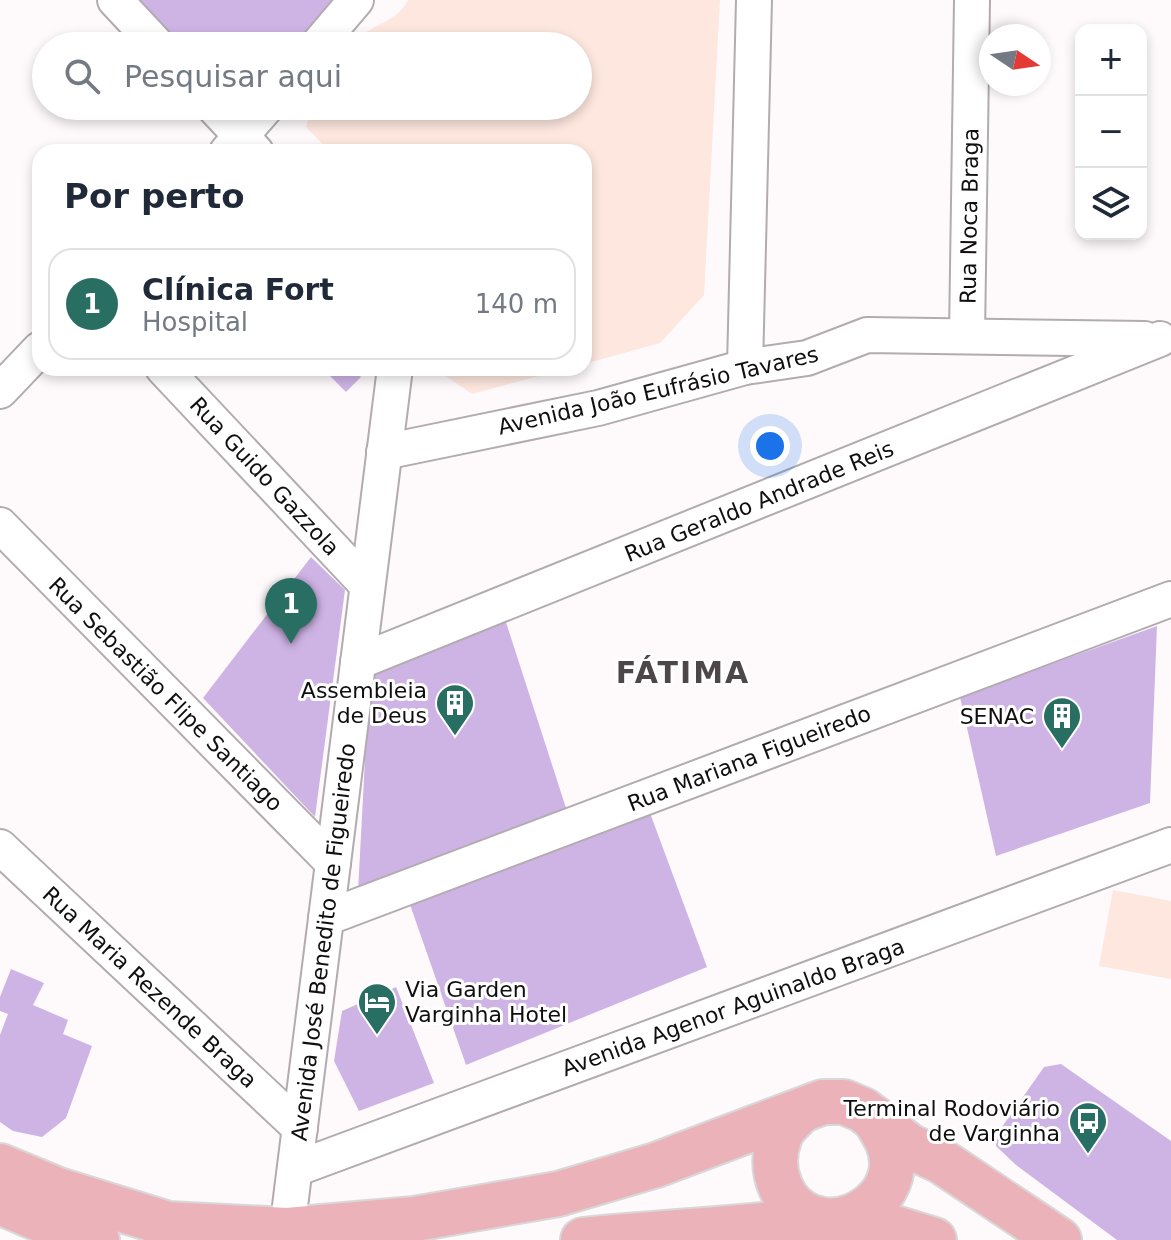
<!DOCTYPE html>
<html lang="pt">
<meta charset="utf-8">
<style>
body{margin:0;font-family:"DejaVu Sans",sans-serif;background:#f2f2f3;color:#1f2937}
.controls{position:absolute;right:24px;top:24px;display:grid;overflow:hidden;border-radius:16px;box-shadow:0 4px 12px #0003}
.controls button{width:72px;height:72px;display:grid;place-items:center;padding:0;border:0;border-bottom:2px solid #e0e1e3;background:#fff;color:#1f2937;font:40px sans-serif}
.compass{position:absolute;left:979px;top:24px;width:72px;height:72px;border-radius:50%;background:#fff;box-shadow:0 4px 12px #0003;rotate:103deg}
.you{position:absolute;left:770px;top:446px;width:28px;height:28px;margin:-20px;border:6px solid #fff;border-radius:50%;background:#1a73e8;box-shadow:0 0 0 12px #1a73e833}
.badge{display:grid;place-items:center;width:52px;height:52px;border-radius:50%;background:#286e62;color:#fff;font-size:26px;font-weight:700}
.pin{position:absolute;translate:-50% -66px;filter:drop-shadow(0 2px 4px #0008)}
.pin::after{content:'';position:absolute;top:42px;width:28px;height:24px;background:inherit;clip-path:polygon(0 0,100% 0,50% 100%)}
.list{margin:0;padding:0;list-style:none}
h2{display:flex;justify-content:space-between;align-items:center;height:104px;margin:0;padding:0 32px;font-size:34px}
h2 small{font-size:26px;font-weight:400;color:#747a83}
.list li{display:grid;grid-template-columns:52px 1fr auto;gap:24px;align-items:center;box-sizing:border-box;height:112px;margin:0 16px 16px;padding:0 16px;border:2px solid #e0e1e3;border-radius:24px}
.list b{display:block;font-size:30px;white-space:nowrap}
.list p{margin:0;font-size:26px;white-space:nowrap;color:#747a83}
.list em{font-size:26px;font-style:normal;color:#747a83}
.icon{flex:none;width:44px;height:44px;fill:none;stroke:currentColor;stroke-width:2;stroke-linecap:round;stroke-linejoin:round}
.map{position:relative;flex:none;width:1171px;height:1240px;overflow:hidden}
.search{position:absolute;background:#fff;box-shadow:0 4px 12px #0003;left:32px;top:32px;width:560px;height:88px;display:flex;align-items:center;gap:20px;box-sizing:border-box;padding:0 28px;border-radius:44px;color:#747a83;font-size:30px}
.panel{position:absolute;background:#fff;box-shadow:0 4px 12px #0003;left:32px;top:144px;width:560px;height:232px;border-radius:24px}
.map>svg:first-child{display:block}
.green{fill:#fde7de}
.building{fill:#ceb3e5}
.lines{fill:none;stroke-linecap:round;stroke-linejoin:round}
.minor-casing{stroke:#b2abaf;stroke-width:38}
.major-casing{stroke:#d9d8d9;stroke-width:48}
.minor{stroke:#fff;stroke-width:34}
.major{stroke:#ebb3b9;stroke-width:44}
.labels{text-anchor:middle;stroke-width:6;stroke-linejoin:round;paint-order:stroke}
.street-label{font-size:22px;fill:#100e0f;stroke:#fff}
.poi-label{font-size:22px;fill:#100e0f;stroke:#fff;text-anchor:end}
.district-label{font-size:30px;font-weight:bold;letter-spacing:2px;fill:#4d474a;stroke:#fff}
</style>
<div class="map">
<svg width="1171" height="1240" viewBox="0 0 1171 1240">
<rect width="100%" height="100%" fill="#fefafc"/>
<g class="green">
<path d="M408 0H720L704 295 660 343 584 364V152H330L306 127 313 106H578V46H353C367 23 396 25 408 0Z"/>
<polygon points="434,368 568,368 472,394"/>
<polygon points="1113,890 1171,901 1171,979 1099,966"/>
</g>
<g class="building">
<polygon points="136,0 337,0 299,46 176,46"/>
<polygon points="322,368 352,368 361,377 346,392"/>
<polygon points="311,557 345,590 315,817 203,698"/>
<polygon points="503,613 566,808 358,892 370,665"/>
<polygon points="1157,626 1150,803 996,856 960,697"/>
<polygon points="650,813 707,967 466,1065 407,896"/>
<polygon points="11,969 44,983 33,1005 68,1020 63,1034 92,1046 66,1118 42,1137 13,1131 0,1122 0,1035 8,1014 0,1011 0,997"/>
<polygon points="396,987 434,1083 359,1111 334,1061 342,1011"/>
<polygon points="1061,1064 1171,1141 1171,1240 1117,1240 1016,1165 996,1146 997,1134 1044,1067"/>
</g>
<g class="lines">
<g class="minor-casing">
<g id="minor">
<polyline points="115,0 158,46"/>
<polyline points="317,46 356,0"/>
<polyline points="213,106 256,152"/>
<polyline points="227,152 267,106"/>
<polyline points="967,336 972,0"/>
<polyline points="745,367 754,0"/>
<polyline points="163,368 367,585"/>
<polyline points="0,391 40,349"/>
<polyline points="384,452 598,408 745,367 807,358 867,335 1145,339"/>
<polyline points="0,525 333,863"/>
<polyline points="358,662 1160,339"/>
<polyline points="0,847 300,1128"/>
<polyline points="326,918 1171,599"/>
<polyline points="295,1169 1171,845"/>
<polyline points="287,1230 395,368"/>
</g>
</g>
<g class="major-casing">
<g id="major">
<path d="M799 1112C793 1119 783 1127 780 1136 767 1168 781 1210 818 1219 853 1227 892 1199 892 1163 892 1145 883 1133 874 1118"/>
<polyline points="0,1166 58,1190 168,1224 287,1230 415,1219 558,1194 656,1165 823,1102 844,1102 863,1110 909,1146 941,1161 1059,1240"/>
<polyline points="0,1202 60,1228 97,1240"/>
<polyline points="844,1220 898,1229 934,1240"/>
<path d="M583 1240C661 1232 740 1229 818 1219"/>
</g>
</g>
<use href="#minor" class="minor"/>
<use href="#major" class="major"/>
</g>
<defs>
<g id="building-pin" transform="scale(2)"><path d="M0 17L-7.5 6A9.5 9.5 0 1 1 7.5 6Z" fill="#286e62" stroke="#fff"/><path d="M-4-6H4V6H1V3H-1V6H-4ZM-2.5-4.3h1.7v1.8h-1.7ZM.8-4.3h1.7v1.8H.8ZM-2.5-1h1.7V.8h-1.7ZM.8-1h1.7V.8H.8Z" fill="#fff"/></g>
<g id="hotel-pin" transform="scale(2)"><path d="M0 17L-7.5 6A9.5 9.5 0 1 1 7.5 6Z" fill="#286e62" stroke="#fff"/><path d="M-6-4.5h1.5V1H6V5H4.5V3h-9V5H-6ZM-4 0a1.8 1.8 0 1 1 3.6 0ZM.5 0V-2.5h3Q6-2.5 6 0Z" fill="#fff"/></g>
<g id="bus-pin" transform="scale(2)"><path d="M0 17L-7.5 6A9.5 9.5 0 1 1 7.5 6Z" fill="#286e62" stroke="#fff"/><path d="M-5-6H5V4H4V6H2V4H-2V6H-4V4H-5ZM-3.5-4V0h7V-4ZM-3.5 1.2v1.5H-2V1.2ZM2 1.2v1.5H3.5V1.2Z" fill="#fff"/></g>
</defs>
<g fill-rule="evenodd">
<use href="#building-pin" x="455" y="703"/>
<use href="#building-pin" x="1062" y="716"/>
<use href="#hotel-pin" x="377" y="1002"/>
<use href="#bus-pin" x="1088" y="1121"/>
</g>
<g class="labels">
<g class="street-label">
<text transform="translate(969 216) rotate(-89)" y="8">Rua Noca Braga</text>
<text transform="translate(658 390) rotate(-13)" y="8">Avenida João Eufrásio Tavares</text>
<text transform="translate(265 476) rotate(47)" y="8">Rua Guido Gazzola</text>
<text transform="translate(759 501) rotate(-22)" y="8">Rua Geraldo Andrade Reis</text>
<text transform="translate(166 694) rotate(45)" y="8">Rua Sebastião Flipe Santiago</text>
<text transform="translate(749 758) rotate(-21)" y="8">Rua Mariana Figueiredo</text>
<text transform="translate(323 942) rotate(-83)" y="8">Avenida José Benedito de Figueiredo</text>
<text transform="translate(150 987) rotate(43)" y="8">Rua Maria Rezende Braga</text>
<text transform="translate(733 1007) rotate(-20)" y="8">Avenida Agenor Aguinaldo Braga</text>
</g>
<g class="poi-label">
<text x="427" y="698">Assembleia<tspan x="427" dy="25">de Deus</tspan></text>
<text x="1034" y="724">SENAC</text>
<text x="405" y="997" text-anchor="start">Via Garden<tspan x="405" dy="25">Varginha Hotel</tspan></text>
<text x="1060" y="1116">Terminal Rodoviário<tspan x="1060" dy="25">de Varginha</tspan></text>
</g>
<g class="district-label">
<text x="683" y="683">FÁTIMA</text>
</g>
</g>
</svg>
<div class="controls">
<button>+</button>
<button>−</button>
<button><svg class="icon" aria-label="layers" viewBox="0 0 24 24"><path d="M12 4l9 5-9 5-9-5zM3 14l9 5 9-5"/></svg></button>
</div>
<svg class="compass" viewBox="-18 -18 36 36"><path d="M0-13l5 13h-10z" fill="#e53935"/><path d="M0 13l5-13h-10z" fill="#747a83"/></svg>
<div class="you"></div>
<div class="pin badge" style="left:291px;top:644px">1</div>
<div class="search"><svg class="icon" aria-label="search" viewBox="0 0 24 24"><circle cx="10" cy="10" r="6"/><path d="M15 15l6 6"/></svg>Pesquisar aqui</div>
<section class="panel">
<h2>Por perto<small></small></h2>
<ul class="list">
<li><span class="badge">1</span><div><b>Clínica Fort</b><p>Hospital</p></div><em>140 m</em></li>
</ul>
</section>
</div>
